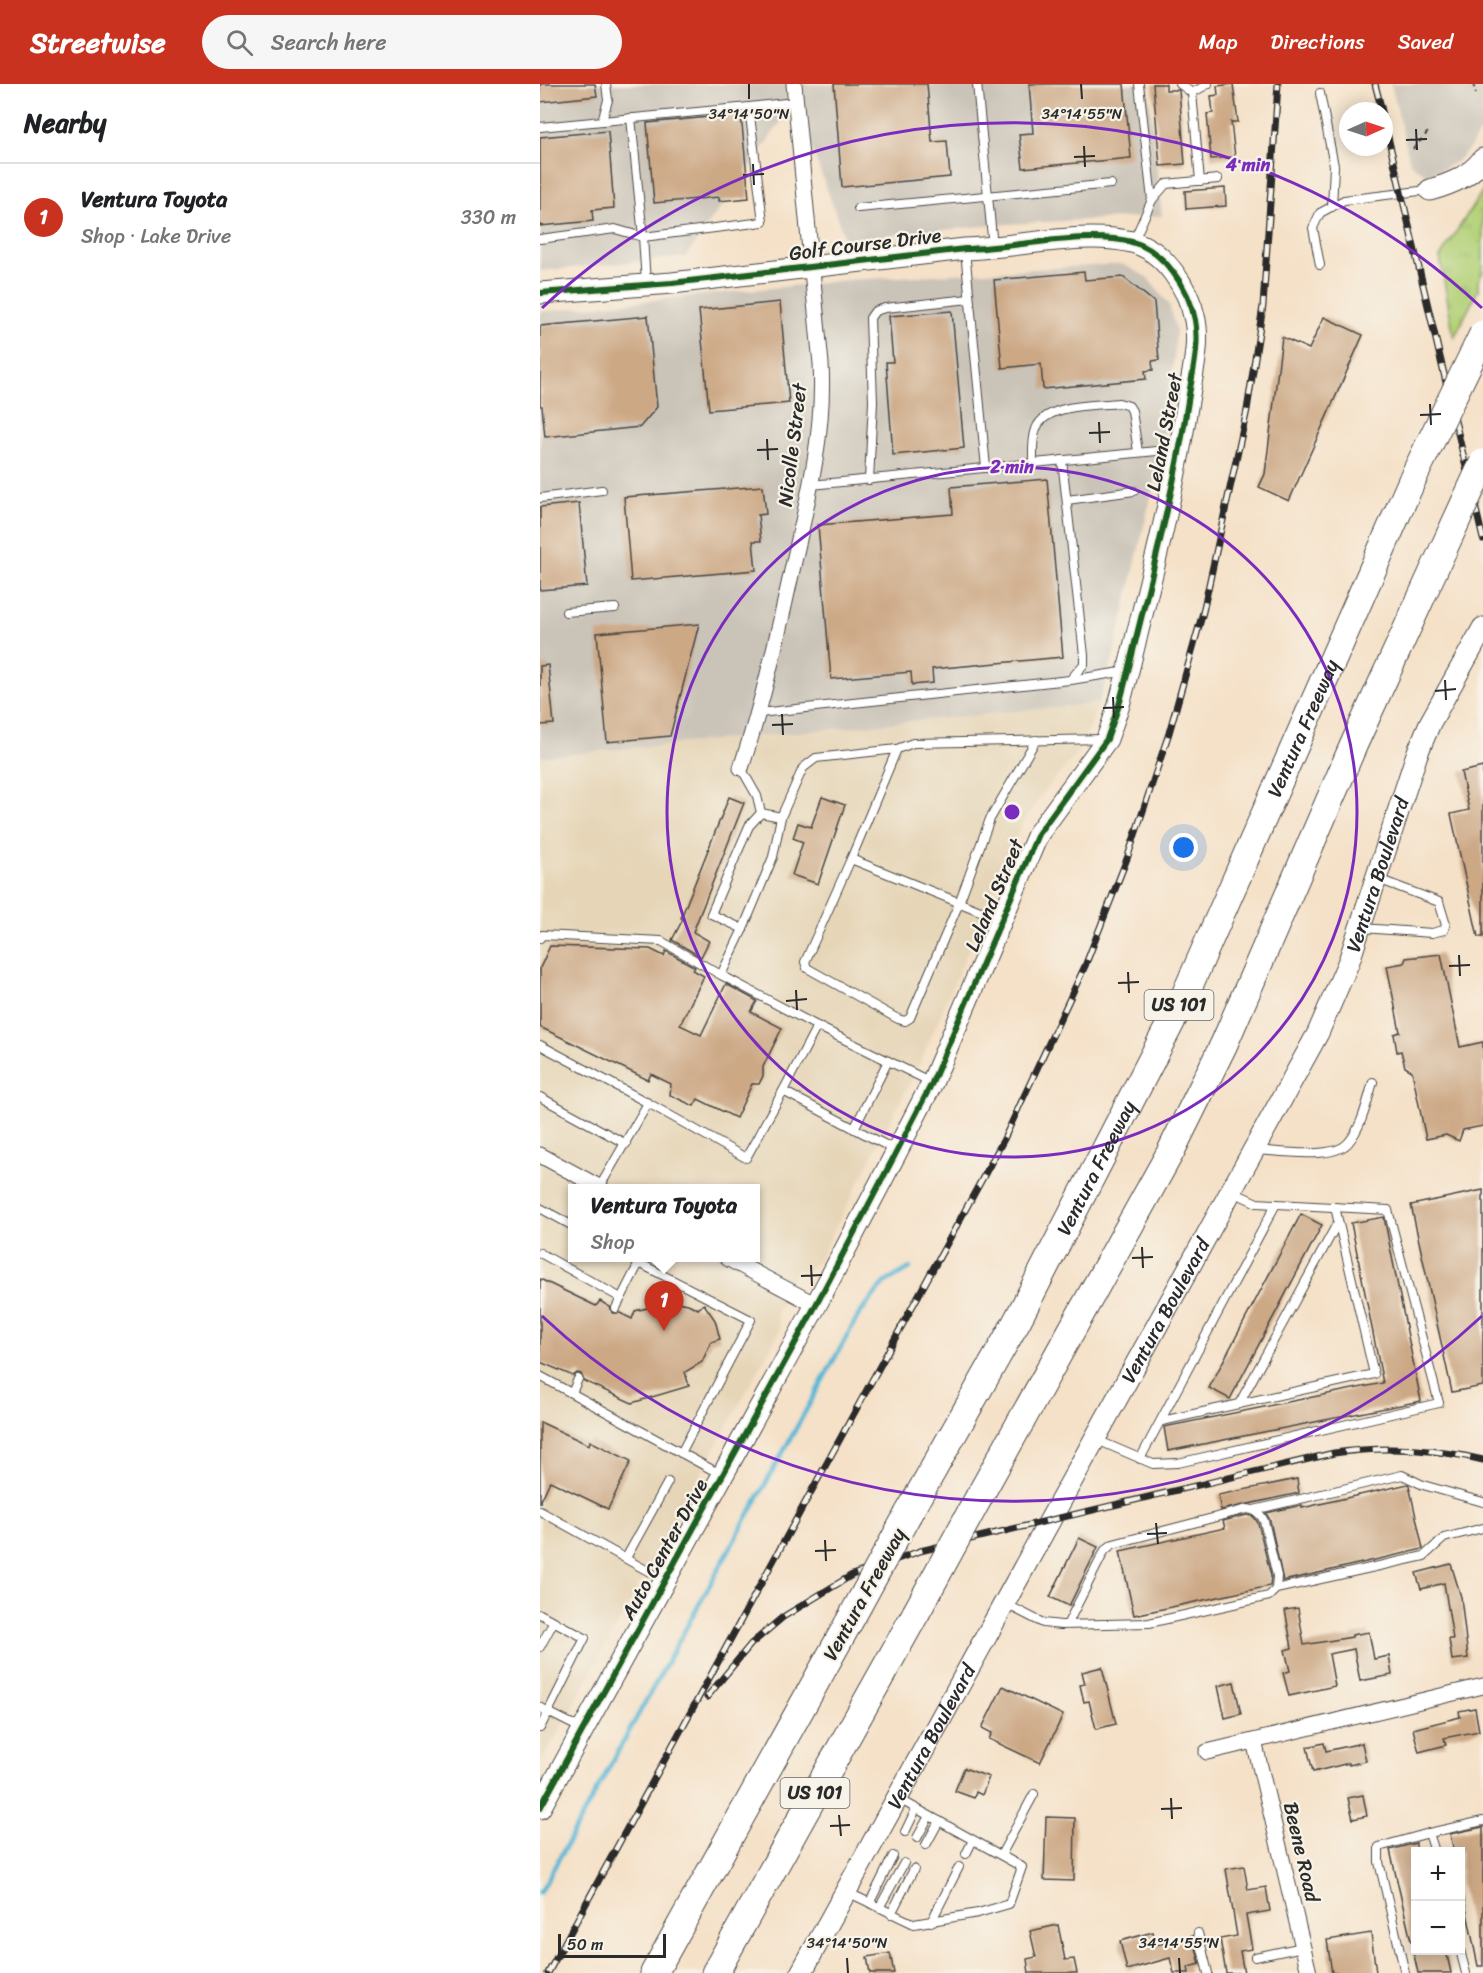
<!DOCTYPE html>
<meta charset="utf-8">
<style>
body{margin:0;font-family:Sriracha,sans-serif;background:#f6f6f6;color:#202124}
.controls{position:absolute;right:18px;bottom:18px;display:grid;overflow:hidden;border-radius:0px;box-shadow:0 3px 15px #0003}
.controls button{width:54px;height:54px;display:grid;place-items:center;padding:0;border:0;border-bottom:2px solid #e0e0e0;background:#fff;color:#202124;font:30px sans-serif}
.compass{position:absolute;left:799px;top:18px;width:54px;height:54px;border-radius:50%;background:#fff;box-shadow:0 3px 15px #0003;rotate:87deg}
.scale{position:absolute;left:18px;bottom:15px;width:108px;box-sizing:border-box;padding-left:6px;border:3px solid #2b2b2b;border-top:0;font-size:16px;line-height:21px;white-space:nowrap;color:#2b2b2b;-webkit-text-stroke:4px #f7f3e8;paint-order:stroke}
.you{position:absolute;left:644px;top:764px;width:21px;height:21px;margin:-15px;border:4px solid #fff;border-radius:50%;background:#1a73e8;box-shadow:0 0 0 9px #1a73e833}
.badge{display:grid;place-items:center;width:39px;height:39px;border-radius:50%;background:#c8321e;color:#fff;font-size:20px;font-weight:700}
.pin{position:absolute;translate:-50% -50px;filter:drop-shadow(0 2px 3px #0008)}
.pin::after{content:'';position:absolute;top:32px;width:21px;height:18px;background:inherit;clip-path:polygon(0 0,100% 0,50% 100%)}
.popup{position:absolute;left:28px;top:1100px;width:192px;height:78px;box-sizing:border-box;display:grid;place-content:center;border-radius:0px;background:#fff;filter:drop-shadow(0 2px 4px #0005);font-size:20px;white-space:nowrap;color:#757577}
.popup b{font-size:22px;color:#202124}
.popup::after{content:'';position:absolute;left:50%;top:100%;margin-left:-12px;border:12px solid transparent;border-top-color:#fff}
.list{margin:0;padding:0;list-style:none}
h2{display:flex;justify-content:space-between;align-items:center;height:78px;margin:0;padding:0 24px;font-size:26px}
h2 small{font-size:20px;font-weight:400;color:#757577}
.list li{display:grid;grid-template-columns:39px 1fr auto;gap:18px;align-items:center;box-sizing:border-box;height:108px;padding:0 24px;border-top:2px solid #e0e0e0}
.list b{display:block;font-size:22px;white-space:nowrap}
.list p{margin:0;font-size:20px;white-space:nowrap;color:#757577}
.list em{font-size:20px;font-style:normal;color:#757577}
.icon{flex:none;width:33px;height:33px;fill:none;stroke:currentColor;stroke-width:2;stroke-linecap:round;stroke-linejoin:round}
.map{position:relative;flex:none;width:943px;height:1889px;overflow:hidden}
header{display:flex;align-items:center;gap:36px;box-sizing:border-box;height:84px;padding:0 30px;background:#c8321e;color:#fff}
header strong{font-size:28px}
nav{display:flex;gap:33px;margin-inline-start:auto;font-size:21px}
.search{width:420px;height:54px;background:#f6f6f6;display:flex;align-items:center;gap:15px;box-sizing:border-box;padding:0 21px;border-radius:33px;color:#757577;font-size:22px}
main{display:flex}
aside{flex:1;background:#fff}
.map>svg:first-child{display:block}
.built{fill:#e6d5b7;fill-rule:evenodd}
.industrial{fill:#cac3b8}
.grass{fill:url(#grass-tufts);stroke:#6f7e52;stroke-width:1.5}
.lines{fill:none;stroke-linecap:round;stroke-linejoin:round}
.stream{stroke:#56b7d5;stroke-width:4.5}
.building{fill:#cca885}
.lane-casing{stroke:#494643;stroke-width:10}
.street-casing{stroke:#494643;stroke-width:17}
.secondary-casing{stroke:#494643;stroke-width:23}
.highway-casing{stroke:#494643;stroke-width:29}
.path{stroke:#494643;stroke-width:2;stroke-dasharray:4.5 4.5;stroke-linecap:butt}
.lane{stroke:#fff;stroke-width:8}
.street{stroke:#fff;stroke-width:15}
.secondary{stroke:#fff;stroke-width:21}
.highway{stroke:#fff;stroke-width:27}
.rail-casing{stroke:#2b2b2b;stroke-width:7}
.rail{stroke:#f7f3e8;stroke-width:4.5;stroke-dasharray:14;stroke-linecap:butt}
.highway-bridge-casing{stroke:#494643;stroke-width:29;stroke-linecap:butt}
.highway-bridge{stroke:#fff;stroke-width:27}
.cycleway-casing{stroke:#f7f3e8;stroke-width:10}
.cycleway{stroke:#1b5e20;stroke-width:6}
.ticks{fill:none;stroke:#2b2b2b;stroke-width:2}
.ring{fill:none;stroke:#7b2cbf;stroke-width:3}
.labels{text-anchor:middle;stroke-width:4.5;stroke-linejoin:round;paint-order:stroke}
.shield{fill:#f7f3e8;stroke:#686764;stroke-width:1.5}
.shield-label{font-size:18px;font-weight:bold;fill:#2b2b2b}
.street-label{font-size:20px;fill:#2b2b2b;stroke:#f7f3e8}
.ticks-label{font-size:15px;text-anchor:middle;fill:#2b2b2b;stroke:#f7f3e8;stroke-width:4.5;stroke-linejoin:round;paint-order:stroke}
.centre{fill:#7b2cbf;stroke:#f7f3e8;stroke-width:3}
.ring-label{font-size:18px;text-anchor:middle;font-weight:bold;fill:#7b2cbf;stroke:#f7f3e8;stroke-width:4.5;stroke-linejoin:round;paint-order:stroke}
</style>
<header>
<strong>Streetwise</strong>
<div class="search"><svg class="icon" aria-label="search" viewBox="0 0 24 24"><circle cx="10" cy="10" r="6"/><path d="M15 15l6 6"/></svg>Search here</div>
<nav><a>Map</a><a>Directions</a><a>Saved</a></nav>
</header>
<main>
<aside>
<h2>Nearby<small></small></h2>
<ul class="list">
<li><span class="badge">1</span><div><b>Ventura Toyota</b><p>Shop · Lake Drive</p></div><em>330 m</em></li>
</ul>
</aside>
<div class="map">
<svg width="943" height="1889" viewBox="0 0 943 1889">
<defs>
<pattern id="grass-tufts" width="24" height="20" patternUnits="userSpaceOnUse" patternTransform="scale(1.5)"><rect width="24" height="20" fill="#b3d178"/><path d="M3 7l-1-3M5 7V3M7 7l1-3M15 17l-1-3M17 17v-4M19 17l1-3" fill="none" stroke="#9ab468"/></pattern>
</defs>
<rect width="100%" height="100%" fill="#f7f3e8"/>
<filter id="ink" filterUnits="userSpaceOnUse"><feTurbulence type="fractalNoise" baseFrequency=".0167" numOctaves="2"/><feDisplacementMap in="SourceGraphic" scale="12" xChannelSelector="R" yChannelSelector="G"/><feConvolveMatrix kernelMatrix="1 2 1 2 8 2 1 2 1" color-interpolation-filters="sRGB"/></filter>
<filter id="wash" filterUnits="userSpaceOnUse"><feTurbulence type="fractalNoise" baseFrequency=".008" numOctaves="4" result="noise"/><feDisplacementMap in="SourceGraphic" scale="24" xChannelSelector="R" yChannelSelector="G"/><feGaussianBlur stdDeviation="1.35" result="paint"/><feColorMatrix in="noise" values="0 0 0 0 0 0 0 0 0 0 0 0 0 0 0 0 0 1.4 0 .05"/><feComposite in="paint" operator="in"/></filter>
<g filter="url(#wash)">
<rect width="100%" height="100%" fill="#f5e1c8"/>
<path class="built" d="M559 619 542 663 500 713 481 741 381 977 278 1178 267 1186H256L237 1228 240 1247 0 1681V673ZM33 1104H216V1174H33Z"/>
<g class="industrial">
<polygon points="0,0 608,0 622,132 467,140 305,155 255,18 145,173 0,187"/>
<polygon points="851,0 943,0 943,43 928,66 916,78 888,92 870,79"/>
<polygon points="582,180 607,193 629,221 636,246 634,274 620,374 574,570 559,619 0,673 0,228 309,196"/>
</g>
<polygon class="grass" points="943,106 943,188 938,197 938,206 914,254 900,173"/>
<g class="lines">
<polyline class="stream" points="0,1809 318,1232 344,1199 370,1184"/>
</g>
<g id="blocks">
<g class="building">
<polygon points="0,0 55,0 57,12 0,18"/>
<polygon points="294,0 387,0 392,58 407,57 410,93 302,103"/>
<polygon points="489,0 584,0 591,74 483,84 479,50 493,49"/>
<polygon points="613,0 626,0 626,6 639,6 645,80 620,82"/>
<polygon points="693,0 698,38 691,38 695,73 671,75 667,30 673,29 671,12 678,11 677,2"/>
<polygon points="201,30 209,114 179,117 179,113 114,119 107,39"/>
<polygon points="68,47 74,124 52,126 53,137 0,142 0,53"/>
<polygon points="685,104 686,122 646,125 645,107"/>
<polygon points="544,188 545,196 583,193 614,218 619,276 612,277 613,286 605,287 606,295 503,305 501,280 462,284 454,196"/>
<polygon points="240,218 249,319 169,326 159,226"/>
<polygon points="412,227 424,364 353,371 346,278 353,278 349,232"/>
<polygon points="108,232 117,323 100,343 5,353 2,322 0,322 0,242"/>
<polygon points="784,233 823,251 749,417 719,403 725,390 742,253 769,265"/>
<polygon points="507,395 523,573 392,585 393,599 372,601 371,588 291,595 278,441 413,430 411,403"/>
<polygon points="223,402 226,430 218,431 221,457 213,457 216,486 91,497 84,413"/>
<polygon points="39,419 47,502 0,506 0,423"/>
<polygon points="159,540 130,652 67,658 57,549"/>
<polygon points="8,581 14,640 0,641 0,582"/>
<polygon points="943,683 943,853 938,853 911,730 929,726 921,688"/>
<polygon points="189,713 204,719 153,848 169,857 161,873 132,856 143,835 141,834"/>
<polygon points="282,713 305,721 278,800 252,791 263,758 253,754 258,739 271,743"/>
<polygon points="10,862 110,865 124,872 126,867 155,883 153,886 164,892 140,941 161,951 186,900 217,917 211,928 242,944 223,983 223,992 219,1000 212,1000 196,1034 158,1015 154,1022 130,1011 131,1000 111,990 108,996 0,943 0,884"/>
<polygon points="901,870 920,963 943,958 943,1042 923,1046 919,1057 906,1051 886,1055 872,987 865,983 861,967 857,968 854,950 860,948 847,882 864,879 866,874"/>
<polygon points="943,1106 943,1302 912,1308 871,1121"/>
<polygon points="761,1130 782,1141 690,1315 669,1304"/>
<polygon points="844,1133 881,1317 628,1367 624,1343 843,1299 811,1139"/>
<polygon points="0,1195 56,1222 60,1217 70,1223 73,1229 80,1229 92,1235 95,1227 128,1219 137,1218 148,1220 158,1225 164,1220 175,1236 180,1255 171,1258 162,1278 145,1288 149,1302 92,1319 44,1297 41,1290 37,1289 33,1292 0,1278"/>
<polygon points="0,1338 49,1361 50,1357 91,1377 68,1425 10,1397 0,1419"/>
<polygon points="757,1395 759,1409 681,1426 678,1411"/>
<polygon points="868,1400 869,1401 883,1465 743,1497 730,1436 726,1429 762,1421 762,1424"/>
<polygon points="707,1431 714,1433 718,1439 731,1492 730,1502 594,1531 580,1467 685,1444 683,1437"/>
<polygon points="539,1454 558,1463 529,1522 510,1513"/>
<polygon points="911,1480 921,1513 928,1574 912,1576 909,1555 913,1555 904,1499 881,1505 876,1489"/>
<polygon points="758,1524 764,1561 812,1553 812,1551 829,1548 834,1575 849,1572 852,1591 820,1597 814,1565 789,1570 795,1602 749,1612 743,1589 750,1587 745,1566 752,1564 745,1526"/>
<polygon points="562,1583 576,1640 556,1645 549,1617 544,1618 540,1601 545,1600 542,1588"/>
<polygon points="694,1598 701,1630 685,1634 678,1602"/>
<polygon points="463,1602 523,1631 500,1679 449,1655 452,1649 442,1644"/>
<polygon points="935,1624 939,1647 904,1654 906,1661 879,1668 873,1645 920,1633 919,1627"/>
<polygon points="784,1659 786,1667 822,1659 826,1677 809,1681 809,1679 773,1688 767,1663"/>
<polygon points="424,1684 449,1693 442,1711 436,1708 434,1714 415,1707"/>
<polygon points="823,1711 827,1732 813,1735 808,1714"/>
<polygon points="506,1733 535,1734 534,1797 504,1796"/>
<polygon points="943,1743 943,1882 938,1882 921,1800 921,1767 914,1767 910,1750"/>
<polygon points="876,1759 876,1856 871,1857 850,1766"/>
<polygon points="704,1782 708,1806 726,1803 730,1827 706,1831 712,1865 700,1867 704,1889 686,1889 680,1855 697,1852 686,1785"/>
<polygon points="518,1841 525,1876 534,1875 537,1889 489,1889 487,1875 496,1873 490,1847"/>
<polygon points="613,1848 616,1861 653,1852 660,1880 648,1883 649,1889 634,1889 630,1874 587,1886 580,1857"/>
<polygon points="831,1849 836,1889 792,1889 787,1856"/>
<polygon points="873,1866 906,1866 911,1889 878,1889"/>
<polygon points="350,1869 354,1889 330,1889 327,1873"/>
</g>
</g>
</g>
<g filter="url(#ink)">
<use href="#blocks" fill-opacity="0" stroke="#494643" stroke-width="1.5"/>
<g class="lines">
<g class="lane-casing">
<g id="lane">
<polyline points="437,0 453,163"/>
<polyline points="640,0 652,9"/>
<polyline points="652,9 660,97"/>
<polyline points="652,9 668,0"/>
<polyline points="780,9 794,82 792,123"/>
<polyline points="91,34 103,153 223,138 209,23 255,18"/>
<polyline points="62,37 68,16 66,0"/>
<polyline points="0,43 209,23"/>
<polyline points="612,116 626,100 678,95"/>
<polyline points="318,124 571,100"/>
<polyline points="0,155 75,145 103,153 106,199"/>
<polyline points="594,156 612,116 599,0"/>
<polyline points="425,167 446,384"/>
<polyline points="780,181 773,144 780,129 804,116 888,106"/>
<path d="M493 379C493 368 492 355 496 345 506 319 555 322 579 319L589 322 592 327 598 368"/>
<polyline points="329,396 333,318 330,234 335,227 345,224 429,215"/>
<polyline points="271,401 637,365"/>
<polyline points="0,414 62,406"/>
<polyline points="527,416 594,407"/>
<polyline points="26,528 75,524"/>
<polyline points="531,596 587,587"/>
<polyline points="219,629 530,596 544,580 544,571 522,376"/>
<polyline points="201,684 217,712 221,729 209,742 171,830 203,845 181,891 277,942"/>
<polyline points="221,729 241,733 263,684 276,674 357,665"/>
<polyline points="311,775 265,878 267,884 358,935 365,937 370,934 419,819 450,735 496,656"/>
<polyline points="460,835 311,775 357,665 373,659 563,655"/>
<polyline points="822,844 892,849 904,846 906,841 899,818 838,795"/>
<polyline points="203,845 233,773 241,733"/>
<polyline points="0,854 2,851 121,857 181,891"/>
<polyline points="0,961 108,1019"/>
<polyline points="0,1013 86,1060"/>
<polyline points="314,1045 348,977"/>
<path d="M716 1066C737 1067 793 1076 808 1059 822 1043 827 1018 833 998"/>
<polyline points="357,1067 243,1007 277,942 391,998"/>
<polyline points="59,1104 108,1019 206,1074 243,1007"/>
<polyline points="0,1124 33,1142"/>
<polyline points="0,1169 81,1214"/>
<polyline points="90,1174 99,1179 102,1174"/>
<polyline points="76,1224 99,1179 211,1236 141,1369"/>
<polyline points="0,1292 180,1390"/>
<polyline points="32,1309 38,1295"/>
<polyline points="699,1320 798,1138"/>
<polyline points="622,1337 834,1290 795,1123"/>
<polyline points="557,1356 613,1380 638,1379 899,1319 848,1126 717,1119 693,1108"/>
<polyline points="600,1375 736,1120"/>
<polyline points="714,1426 862,1391 883,1401 943,1418"/>
<polyline points="0,1427 124,1496"/>
<polyline points="86,1474 128,1398"/>
<polyline points="736,1505 884,1472 904,1454 943,1444"/>
<path d="M466 1520 503 1539 521 1541 609 1539 729 1512 736 1505 737 1492 724 1437C720 1429 716 1426 707 1425L573 1460 565 1466 527 1541"/>
<polyline points="0,1530 45,1554 8,1628 0,1623"/>
<polyline points="0,1563 14,1537"/>
<polyline points="0,1644 8,1628 42,1645"/>
<polyline points="365,1748 376,1725"/>
<polyline points="889,1749 943,1737"/>
<polyline points="377,1754 389,1732"/>
<polyline points="386,1761 399,1737"/>
<polyline points="426,1770 433,1756"/>
<polyline points="461,1771 494,1710"/>
<polyline points="307,1808 374,1840 438,1829 469,1820 482,1783 359,1715"/>
<polyline points="330,1818 353,1772"/>
<polyline points="339,1824 364,1779"/>
<polyline points="351,1830 374,1785"/>
<polyline points="391,1838 419,1783"/>
<polyline points="658,1849 668,1889"/>
<polyline points="920,1866 926,1889"/>
<polyline points="715,1873 763,1863"/>
<polyline points="865,1889 839,1778 839,1763 889,1749 895,1768"/>
</g>
</g>
<g class="street-casing">
<g id="street">
<path d="M201 684C223 618 238 550 253 482 268 415 285 348 281 280L254 0"/>
<polyline points="0,1071 61,1104"/>
<polyline points="187,1174 276,1221"/>
<polyline points="714,1657 769,1889"/>
<polyline points="667,1668 943,1602"/>
</g>
</g>
<g class="secondary-casing">
<g id="secondary">
<path d="M890 106C911 100 929 93 943 75"/>
<path d="M0 209 132 199 425 165C476 164 543 146 592 158 624 166 649 205 655 236 660 262 652 290 648 317 634 408 610 497 588 587L579 621 567 655 498 750 392 999 357 1067 276 1221 0 1724"/>
<path id="s1" d="M261 1889 778 949 809 877 877 670 890 639 943 544"/>
</g>
</g>
<g class="highway-casing">
<g id="highway">
<polyline points="439,1413 630,1069 684,960 814,660 903,466"/>
<path id="s2" d="M368 1430 477 1237 645 911 873 394"/>
<polyline points="114,1889 309,1538"/>
<polyline points="175,1889 376,1529"/>
</g>
</g>
<g class="path">
<polyline points="933,0 936,10"/>
<polyline points="873,65 888,48"/>
</g>
<use href="#lane" class="lane"/>
<use href="#street" class="street"/>
<use href="#secondary" class="secondary"/>
<use href="#highway" class="highway"/>
<g class="rail-casing">
<g id="rail">
<polyline points="835,0 842,27"/>
<polyline points="844,36 943,455"/>
<path d="M167 1613 211 1560 243 1533 312 1491 380 1467 794 1369C845 1362 893 1364 943 1376"/>
<polyline points="8,1889 464,1055 545,882 588,772 629,649 663,528 707,326 723,222 738,0"/>
</g>
</g>
<use href="#rail" class="rail"/>
<g class="highway-bridge-casing">
<g id="highway-bridge">
<polyline points="873,394 943,250"/>
<polyline points="903,466 943,379"/>
<polyline points="376,1529 439,1413"/>
<polyline points="309,1538 368,1430"/>
</g>
</g>
<use href="#highway-bridge" class="highway-bridge"/>
<g class="cycleway-casing">
<path id="cycleway" d="M0 209 132 199 425 165C476 164 543 146 592 158 624 166 649 205 655 236 660 262 652 290 648 317 634 408 610 497 588 587L579 621 567 655 498 750 392 999 357 1067 276 1221 0 1724"/>
</g>
<use href="#cycleway" class="cycleway"/>
</g>
</g>
<path class="ticks" d="M209 0V15M541 0 542 15M876 45 877 66M866 56 887 55M544 62 545 83M534 73 555 72M213 80 214 101M203 91 224 90M890 320 891 341M880 331 901 330M559 338 560 359M549 349 570 348M227 355 228 376M217 366 238 365M905 596 906 616M895 607 916 605M573 613 574 634M563 624 584 623M242 630 243 651M232 641 253 640M919 871 920 892M909 882 930 881M588 888 589 909M578 899 599 898M256 906 257 926M246 917 267 915M602 1163 603 1184M592 1174 613 1173M271 1181 272 1202M261 1192 282 1191M616 1439 618 1460M607 1450 627 1449M285 1456 286 1477M275 1467 296 1466M631 1714 632 1735M621 1725 642 1724M299 1731 301 1752M290 1742 310 1741M307 1874 308 1889M639 1874 640 1889"/>
<g class="ring">
<circle cx="472" cy="728" r="345"/>
<path d="M942 1232A689 689 0 0 1 2 1232M2 224A689 689 0 0 1 942 224"/>
</g>
<g class="labels">
<g class="shield">
<rect x="604.5" y="906" width="69" height="30" rx="4.5"/>
<rect x="240.5" y="1694" width="69" height="30" rx="4.5"/>
</g>
<g class="shield-label">
<text x="639" y="927">US 101</text>
<text x="275" y="1715">US 101</text>
</g>
<g class="street-label">
<text transform="translate(325 160) rotate(-7)" y="7">Golf Course Drive</text>
<text transform="translate(624 348) rotate(-79)" y="7">Leland Street</text>
<text transform="translate(252 361) rotate(-83)" y="7">Nicolle Street</text>
<text dy="7" stroke="none"><textPath href="#s2" startOffset="880">Ventura Freeway</textPath></text>
<text dy="7" stroke="none"><textPath href="#s1" startOffset="1242">Ventura Boulevard</textPath></text>
<text transform="translate(454 811) rotate(-67)" y="7">Leland Street</text>
<text dy="7" stroke="none"><textPath href="#s2" startOffset="394">Ventura Freeway</textPath></text>
<text dy="7" stroke="none"><textPath href="#s1" startOffset="756">Ventura Boulevard</textPath></text>
<text transform="translate(124 1465) rotate(-61)" y="7">Auto Center Drive</text>
<text transform="translate(324 1510) rotate(-61)" y="7">Ventura Freeway</text>
<text dy="7" stroke="none"><textPath href="#s1" startOffset="270">Ventura Boulevard</textPath></text>
<text transform="translate(762 1768) rotate(77)" y="7">Beene Road</text>
</g>
</g>
<g class="ticks-label">
<text x="209" y="35">34°14'50"N</text>
<text x="542" y="35">34°14'55"N</text>
<text x="307" y="1864">34°14'50"N</text>
<text x="639" y="1864">34°14'55"N</text>
</g>
<circle cx="472" cy="728" r="9" class="centre"/>
<g class="ring-label">
<text x="708" y="87">4 min</text>
<text x="472" y="389">2 min</text>
</g>
</svg>
<div class="controls">
<button>+</button>
<button>−</button>
</div>
<svg class="compass" viewBox="-18 -18 36 36"><path d="M0-13l5 13h-10z" fill="#e53935"/><path d="M0 13l5-13h-10z" fill="#757577"/></svg>
<div class="scale">50 m</div>
<div class="you"></div>
<div class="pin badge" style="left:124px;top:1247px">1</div>
<div class="popup"><b>Ventura Toyota</b>Shop</div>
</div>
</main>
